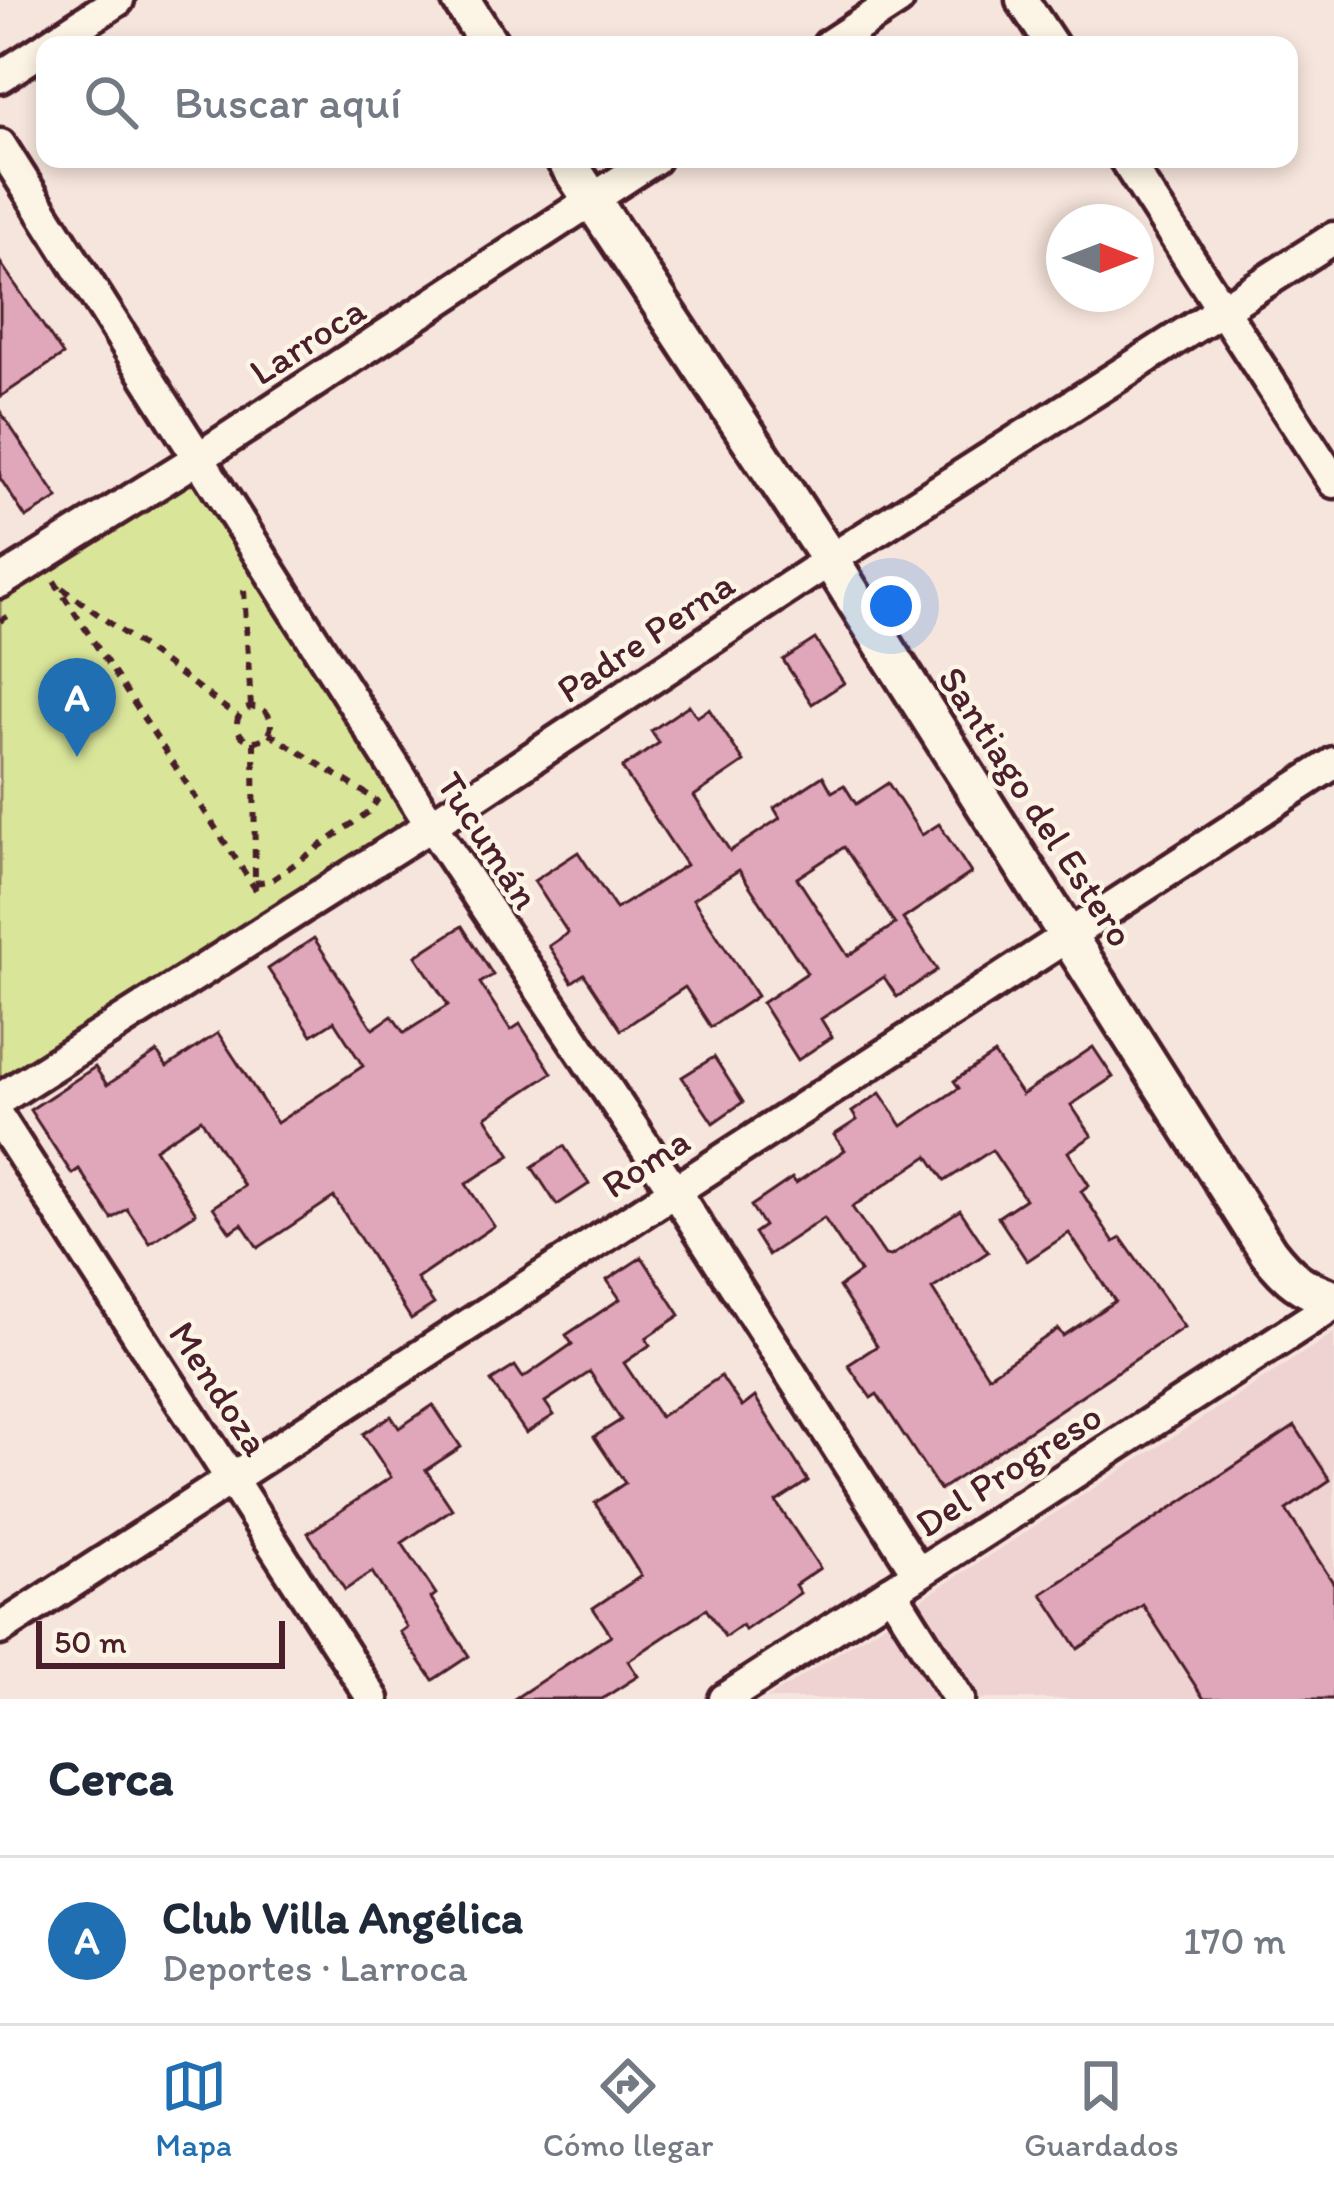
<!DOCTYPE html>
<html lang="es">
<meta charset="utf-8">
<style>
body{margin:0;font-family:Itim,sans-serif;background:#f6f6f7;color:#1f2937}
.compass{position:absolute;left:1046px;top:204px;width:108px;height:108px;border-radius:50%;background:#fff;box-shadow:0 6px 18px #0003;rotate:90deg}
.scale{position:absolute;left:36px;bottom:30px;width:249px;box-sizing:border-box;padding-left:12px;border:6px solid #4a1f2b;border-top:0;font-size:33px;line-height:42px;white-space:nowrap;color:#4a1f2b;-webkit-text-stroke:9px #fcf5e5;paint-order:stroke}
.you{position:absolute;left:891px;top:606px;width:42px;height:42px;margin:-30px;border:9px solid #fff;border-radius:50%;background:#1a73e8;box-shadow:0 0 0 18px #1a73e833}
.badge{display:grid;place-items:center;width:78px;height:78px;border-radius:50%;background:#1f6fb2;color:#fff;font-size:39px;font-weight:700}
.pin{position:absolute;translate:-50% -99px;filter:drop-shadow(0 3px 6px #0008)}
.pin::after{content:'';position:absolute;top:63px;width:42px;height:36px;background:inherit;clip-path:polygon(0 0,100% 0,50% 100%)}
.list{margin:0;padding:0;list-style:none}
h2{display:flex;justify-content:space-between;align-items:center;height:156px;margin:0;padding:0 48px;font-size:51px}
h2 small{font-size:39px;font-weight:400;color:#747a83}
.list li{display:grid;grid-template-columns:78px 1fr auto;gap:36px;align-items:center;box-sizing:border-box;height:168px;padding:0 48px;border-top:3px solid #e0e1e3}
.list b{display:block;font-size:45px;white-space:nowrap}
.list p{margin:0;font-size:39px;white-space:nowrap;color:#747a83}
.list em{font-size:39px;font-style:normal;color:#747a83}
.icon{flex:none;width:66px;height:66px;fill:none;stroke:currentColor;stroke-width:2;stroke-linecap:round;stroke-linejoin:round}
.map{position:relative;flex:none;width:1334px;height:1699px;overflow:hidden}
.search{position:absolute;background:#fff;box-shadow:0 6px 18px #0003;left:36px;right:36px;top:36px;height:132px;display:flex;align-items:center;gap:30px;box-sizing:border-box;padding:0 42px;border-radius:24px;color:#747a83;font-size:45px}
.sheet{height:324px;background:#fff}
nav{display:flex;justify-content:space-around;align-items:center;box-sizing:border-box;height:168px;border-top:3px solid #e0e1e3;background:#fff;font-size:33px;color:#747a83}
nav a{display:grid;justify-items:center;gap:6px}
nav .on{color:#1f6fb2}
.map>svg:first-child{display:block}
.built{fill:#efd2d2}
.green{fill:#d9e699;stroke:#928262;stroke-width:3}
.building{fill:#dfa7b9;stroke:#4a1f2b;stroke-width:3;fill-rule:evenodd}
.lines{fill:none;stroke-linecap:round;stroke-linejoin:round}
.minor-casing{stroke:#4a1f2b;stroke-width:39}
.tertiary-casing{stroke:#4a1f2b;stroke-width:45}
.path{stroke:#4a1f2b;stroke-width:6;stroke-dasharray:9 9;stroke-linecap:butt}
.minor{stroke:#fcf5e5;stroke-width:30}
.tertiary{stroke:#fcf5e5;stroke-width:36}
.labels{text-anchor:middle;stroke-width:9;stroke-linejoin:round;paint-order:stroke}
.street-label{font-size:39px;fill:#4a1f2b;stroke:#fcf5e5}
</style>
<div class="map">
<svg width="1334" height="1699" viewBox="0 0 1334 1699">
<rect width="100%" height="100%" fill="#f6e5dc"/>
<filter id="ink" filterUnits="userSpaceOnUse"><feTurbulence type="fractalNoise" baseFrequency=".00833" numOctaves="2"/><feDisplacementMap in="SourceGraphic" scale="24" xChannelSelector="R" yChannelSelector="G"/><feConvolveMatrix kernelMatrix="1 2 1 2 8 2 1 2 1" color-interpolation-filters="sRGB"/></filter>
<g filter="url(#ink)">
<polygon class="built" points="1334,1333 1334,1699 767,1699"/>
<polygon class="green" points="197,459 431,825 0,1099 0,582"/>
<g class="building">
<polygon points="0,262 63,355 0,397"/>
<polygon points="0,411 58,498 26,518 0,478"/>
<polygon points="815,639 844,683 812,704 783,660"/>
<path d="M689 705 697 717 709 709 744 762 694 796 730 851 780 818 774 808 823 776 832 792 844 785 856 804 888 783 922 835 939 824 971 873 903 919 937 970 897 997 884 977 821 1019 832 1037 798 1060 762 1003 807 973 739 870 693 899 757 996 711 1027 685 987 621 1030 584 974 572 982 549 946 568 933 534 881 578 852 616 909 686 865 622 768 659 743 651 731ZM844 847 895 924 848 956 797 878Z"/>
<polygon points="462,926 493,975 480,983 511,1030 520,1024 552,1073 486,1117 511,1155 466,1184 494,1226 417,1279 434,1304 411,1319 334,1197 258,1248 242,1224 230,1232 213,1207 244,1186 201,1119 155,1149 196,1213 150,1243 127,1209 112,1219 79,1169 72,1174 30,1110 95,1067 107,1085 157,1052 167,1067 218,1033 277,1123 363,1066 334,1021 312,1035 268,969 314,938 373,1029 392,1016 404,1033 448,1005 416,956"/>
<path d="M1093 1047 1113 1077 1071 1105 1092 1136 1068 1152 1089 1185 1081 1191 1114 1242 1121 1238 1184 1327 940 1490 877 1394 871 1398 848 1365 877 1346 839 1287 860 1272 824 1218 768 1255 754 1233 764 1226 751 1206 792 1178 796 1183 845 1150 834 1135 857 1120 852 1112 880 1093 902 1126 959 1088 954 1081 994 1054 1022 1095ZM992 1150 1025 1199 998 1217 1027 1261 1069 1233 1115 1301 1063 1336 1058 1329 988 1376 932 1289 988 1252 960 1210 891 1256 885 1255 852 1207 928 1156 945 1181Z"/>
<polygon points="714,1057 743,1102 713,1123 682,1077"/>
<polygon points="564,1146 589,1184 557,1205 532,1167"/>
<polygon points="642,1257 680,1315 646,1338 650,1345 624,1363 660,1417 721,1376 742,1407 755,1397 808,1481 776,1502 820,1568 795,1585 800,1593 745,1630 742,1625 725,1637 706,1609 628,1661 638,1676 602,1699 514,1699 611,1635 593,1608 641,1576 595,1503 625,1483 594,1437 621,1420 590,1372 545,1402 554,1415 526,1433 491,1381 515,1366 523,1378 572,1344 566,1335 620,1299 607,1280"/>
<polygon points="433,1405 461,1447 426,1470 452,1509 402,1543 436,1594 431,1598 469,1656 433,1680 400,1632 407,1627 372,1572 345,1590 308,1533 391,1477 363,1434 391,1416 399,1428"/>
<polygon points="1295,1426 1330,1480 1286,1510 1334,1584 1334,1699 1204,1699 1143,1605 1078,1649 1042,1594"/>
</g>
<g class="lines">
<g class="minor-casing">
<g id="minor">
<polyline points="1022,0 1052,45"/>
<polyline points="49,45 118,0"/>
<polyline points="829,45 898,0"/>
<polyline points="0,77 45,48"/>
<polyline points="0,145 431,825 674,1190 918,1573"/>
<polyline points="1125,159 1334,482"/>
<polyline points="0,582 197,459 654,159"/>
<polyline points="0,1099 431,825 830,560 1334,238"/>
<polyline points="0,1120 373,1699"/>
<polyline points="891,1591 959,1699"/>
<polyline points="0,1629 1334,763"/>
<polyline points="725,1699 1334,1304"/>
</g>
</g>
<g class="tertiary-casing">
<g id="tertiary">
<polyline points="461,0 490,45"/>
<path d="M565 159 830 560 1268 1252C1288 1278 1303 1290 1334 1299"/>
</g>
</g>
<g class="path">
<polyline points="54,581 260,896"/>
<polyline points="62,588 238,717"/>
<polyline points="244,590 251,707"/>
<polyline points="0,621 13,613"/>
<circle cx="254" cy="724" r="17"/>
<polyline points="269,733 378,801"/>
<polyline points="254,741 255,887"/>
<polyline points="255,883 272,880 370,811 378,799"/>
</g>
<use href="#minor" class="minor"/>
<use href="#tertiary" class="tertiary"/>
</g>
</g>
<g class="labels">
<g class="street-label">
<text transform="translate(307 340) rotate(-33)" y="14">Larroca</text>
<text transform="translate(645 636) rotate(-34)" y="14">Padre Perna</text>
<text transform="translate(1037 806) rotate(57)" y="14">Santiago del Estero</text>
<text transform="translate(489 840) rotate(57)" y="14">Tucumán</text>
<text transform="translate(645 1162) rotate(-33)" y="14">Roma</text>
<text transform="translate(220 1388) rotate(57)" y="14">Mendoza</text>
<text transform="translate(1008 1469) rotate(-33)" y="14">Del Progreso</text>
</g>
</g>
</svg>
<svg class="compass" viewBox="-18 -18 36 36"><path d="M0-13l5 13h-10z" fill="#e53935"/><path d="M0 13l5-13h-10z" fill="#747a83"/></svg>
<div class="scale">50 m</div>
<div class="you"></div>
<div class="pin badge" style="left:77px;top:757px">A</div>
<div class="search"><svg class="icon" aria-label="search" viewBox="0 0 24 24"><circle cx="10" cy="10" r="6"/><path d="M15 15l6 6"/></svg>Buscar aquí</div>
</div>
<section class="sheet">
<h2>Cerca<small></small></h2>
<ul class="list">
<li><span class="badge">A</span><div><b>Club Villa Angélica</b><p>Deportes · Larroca</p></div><em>170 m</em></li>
</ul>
</section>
<nav>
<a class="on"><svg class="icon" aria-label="map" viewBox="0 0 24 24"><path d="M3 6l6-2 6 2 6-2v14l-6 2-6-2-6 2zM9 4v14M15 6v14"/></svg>Mapa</a>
<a><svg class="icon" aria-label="directions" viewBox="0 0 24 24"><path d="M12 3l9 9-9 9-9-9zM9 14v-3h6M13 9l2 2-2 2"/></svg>Cómo llegar</a>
<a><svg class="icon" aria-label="saved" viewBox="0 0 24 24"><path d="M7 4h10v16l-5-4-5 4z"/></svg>Guardados</a>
</nav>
